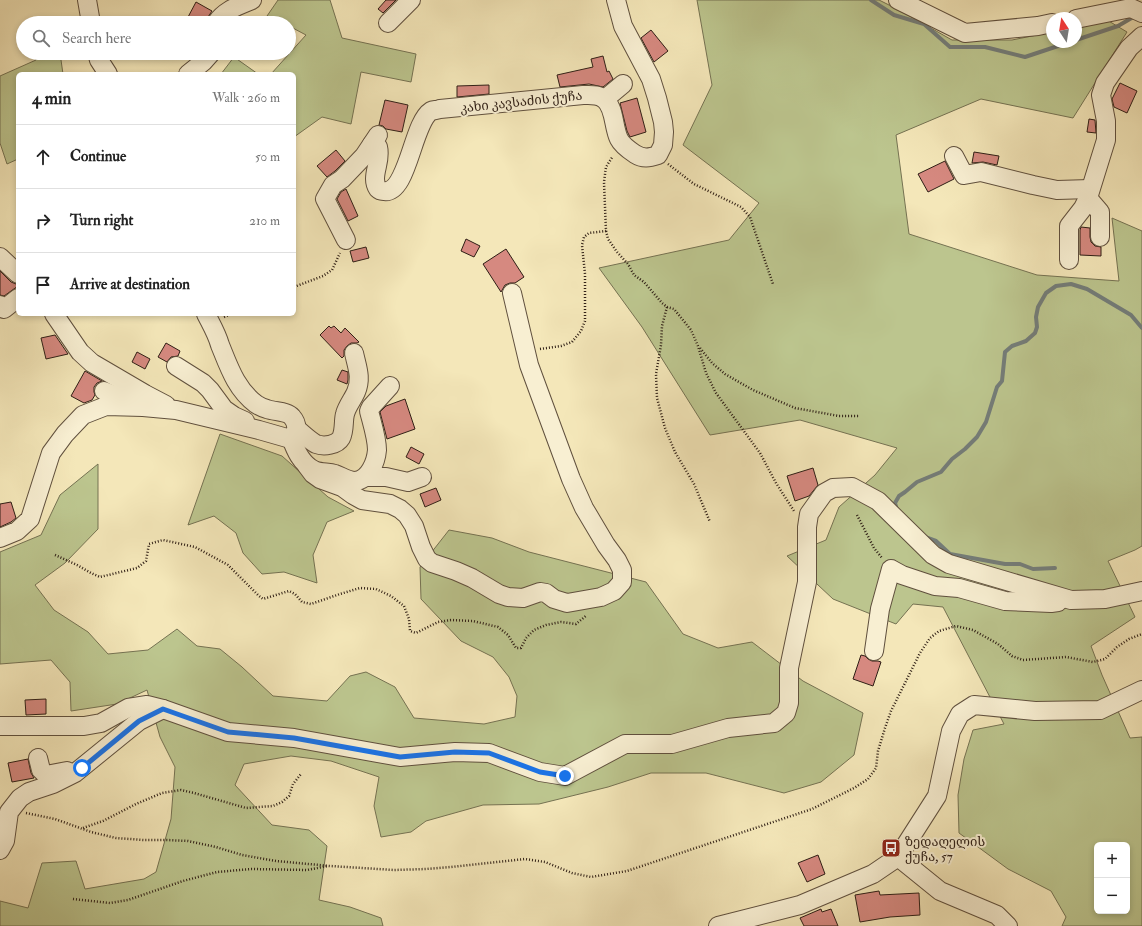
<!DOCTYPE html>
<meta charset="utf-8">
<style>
body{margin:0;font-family:"IM FELL Double Pica","Noto Serif Georgian",serif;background:#f6f6f6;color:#222}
.controls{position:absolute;right:12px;bottom:12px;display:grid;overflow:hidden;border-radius:6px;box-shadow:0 2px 6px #0003}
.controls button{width:36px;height:36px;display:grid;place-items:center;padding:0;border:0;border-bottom:1px solid #e0e0e0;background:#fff;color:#222;font:20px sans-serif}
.compass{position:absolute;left:1046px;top:12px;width:36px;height:36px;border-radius:50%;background:#fff;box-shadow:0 2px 6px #0003;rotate:348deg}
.stop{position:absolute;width:12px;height:12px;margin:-9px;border:3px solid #1a73e8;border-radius:50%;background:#fff}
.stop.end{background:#1a73e8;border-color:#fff;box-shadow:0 1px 4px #0008}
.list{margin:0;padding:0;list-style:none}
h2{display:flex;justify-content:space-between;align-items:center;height:52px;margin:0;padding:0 16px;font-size:17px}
h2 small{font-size:13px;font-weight:400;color:#767676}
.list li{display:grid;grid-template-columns:26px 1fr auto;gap:12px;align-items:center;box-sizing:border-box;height:64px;padding:0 16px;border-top:1px solid #e0e0e0}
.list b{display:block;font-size:15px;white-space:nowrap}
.list em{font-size:13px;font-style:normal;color:#767676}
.icon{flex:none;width:22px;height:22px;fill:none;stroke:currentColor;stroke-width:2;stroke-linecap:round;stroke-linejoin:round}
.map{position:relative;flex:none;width:1142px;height:926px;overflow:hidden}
.search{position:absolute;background:#fff;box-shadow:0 2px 6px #0003;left:16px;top:16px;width:280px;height:44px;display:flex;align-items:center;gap:10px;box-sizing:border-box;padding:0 14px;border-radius:22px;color:#767676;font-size:15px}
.panel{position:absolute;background:#fff;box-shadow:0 2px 6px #0003;left:16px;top:72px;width:280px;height:244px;border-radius:6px}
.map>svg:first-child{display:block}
.green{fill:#bcc58e;stroke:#757252;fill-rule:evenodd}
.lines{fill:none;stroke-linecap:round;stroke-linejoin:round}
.stream{stroke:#747d79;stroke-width:4}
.building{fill:#d68980;stroke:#2e1e15}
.minor-casing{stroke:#60503e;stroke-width:20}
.path{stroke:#2e1e15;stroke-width:2.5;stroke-dasharray:1 2;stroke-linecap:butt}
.minor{stroke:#f8efd2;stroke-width:18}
.route{stroke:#1a73e8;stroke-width:5}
.labels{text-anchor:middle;stroke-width:4;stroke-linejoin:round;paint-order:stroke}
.street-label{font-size:13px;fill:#2e1e15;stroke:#f8efd2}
.poi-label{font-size:13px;fill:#2e1e15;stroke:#f8efd2;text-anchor:start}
</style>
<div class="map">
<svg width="1142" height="926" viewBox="0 0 1142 926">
<rect width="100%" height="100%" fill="#f4e7b9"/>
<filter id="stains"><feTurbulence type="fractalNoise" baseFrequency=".005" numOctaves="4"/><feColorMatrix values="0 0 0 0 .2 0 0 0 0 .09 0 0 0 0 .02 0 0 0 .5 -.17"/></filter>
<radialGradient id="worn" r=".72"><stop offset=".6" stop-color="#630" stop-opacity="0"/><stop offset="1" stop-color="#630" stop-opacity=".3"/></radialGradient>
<g class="green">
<polygon points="278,0 330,0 342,38 416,54 411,82 361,72 351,124 322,117 294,137 294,74 271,74 306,35 289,26 289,23 282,23 267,16"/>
<path d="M697 0H879L899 10 952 40H1012L1052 32V42H1076V27L1107 20 1127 32 1073 118 981 99 896 135 909 234 1037 275 1119 281 1112 218 1142 231V546L1135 550 1108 561 1135 617 1091 646 1102 675 1130 738 1142 737V926H1062L1066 917 1051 891 1008 869 959 833 958 795 964 759 973 730 1004 724 943 607 913 604 896 624 833 599 787 556 826 540 839 507 875 475 897 448 800 420 710 435 642 327 599 268 729 240 759 203 683 145 712 85ZM1097 845H1127V911H1097Z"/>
<polygon points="34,53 60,53 63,74 18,74 18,159 7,164 0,143 0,76 36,60"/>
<polygon points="234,57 258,74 221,74"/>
<polygon points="220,434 282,456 328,497 354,511 327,522 313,555 317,583 284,572 262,574 243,553 236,533 214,516 188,525"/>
<polygon points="98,464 98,529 65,563 35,585 54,610 88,632 108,654 148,650 177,629 197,646 220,649 242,667 273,696 327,701 350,676 366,672 395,687 414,718 484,724 515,717 517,696 509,677 493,657 461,641 421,599 420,567 449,530 492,538 529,552 646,582 683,634 718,648 752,642 803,681 863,713 854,755 821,782 784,793 706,773 651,773 608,787 539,804 483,805 426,821 411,832 381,837 374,806 379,777 331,761 291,756 244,764 235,785 272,825 309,830 327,846 319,900 350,907 381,918 383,926 0,926 0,901 28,908 42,863 76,861 85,889 144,879 156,872 171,819 175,767 160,737 147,690 117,704 71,711 70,682 51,660 0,664 0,552 41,535 60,495"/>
</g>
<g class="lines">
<g class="stream">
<polyline points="871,0 894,15 924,24 950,47 985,47 1025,57 1070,42"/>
<polyline points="1076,40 1118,26 1135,16"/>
<polyline points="897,510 895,503 899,496 905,492 917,482 941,472 952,459 965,449 977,437 986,422 997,387 1002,381 1005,352 1012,346 1026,341 1035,333 1037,327 1036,317 1038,307 1046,293 1056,286 1071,284 1087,289 1131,315 1142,328"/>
<polyline points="925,537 936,541 950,554 1005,564 1020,564 1033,569 1055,568"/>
</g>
</g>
<g class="building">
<polygon points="386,0 396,0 383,13 378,9"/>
<polygon points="196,2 212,11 208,17 206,23 196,23 187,19"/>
<polygon points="651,30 668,51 654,62 641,38"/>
<polygon points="603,56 607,72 609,71 613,79 603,87 589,84 560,87 557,75 593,67 591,59"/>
<polygon points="1120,83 1137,91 1127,113 1114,107 1112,99"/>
<polygon points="489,85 489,94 457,97 457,86"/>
<polygon points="637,98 646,132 630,137 627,131 620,103"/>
<polygon points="385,100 408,105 402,132 386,129 383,126 379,125"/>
<polygon points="1089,119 1095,120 1096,133 1087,132"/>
<polygon points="336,150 345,161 335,171 327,177 317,166"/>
<polygon points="974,152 999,156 997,165 983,162 972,163"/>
<polygon points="945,161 954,179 928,192 918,174"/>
<polygon points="346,189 358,216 348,221 337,199 341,192"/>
<polygon points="1081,227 1090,228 1090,237 1091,242 1095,246 1101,247 1101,256 1080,255 1080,230"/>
<polygon points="466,239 480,246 474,257 461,251"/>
<polygon points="366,247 369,258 353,262 350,251"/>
<polygon points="506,249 524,277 515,283 510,283 505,285 501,292 483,264"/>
<polygon points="0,271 11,282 16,284 18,286 4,296 0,295"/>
<polygon points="329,326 331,328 334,326 341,333 345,328 359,342 357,343 351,343 347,346 344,350 344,356 342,358 320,335"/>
<polygon points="55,335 68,354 46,359 41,338"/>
<polygon points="166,343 180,351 178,356 171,357 167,362 158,357"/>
<polygon points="137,352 150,359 145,369 132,362"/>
<polygon points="342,370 348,372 348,380 347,384 337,380"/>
<polygon points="85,371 102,381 97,383 94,387 94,392 95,395 92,400 84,403 71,396"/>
<polygon points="405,399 415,429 387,439 380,412 386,406"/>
<polygon points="411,447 424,454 419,464 406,457"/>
<polygon points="813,468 818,485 809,496 795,501 787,476"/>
<polygon points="436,488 441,500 425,507 420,494"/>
<polygon points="11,502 16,518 11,522 0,527 0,504"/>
<polygon points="861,655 865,656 868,659 872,661 878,661 881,662 873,686 853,679"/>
<polygon points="46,699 46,714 26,715 25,700"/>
<polygon points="28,759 31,773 34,778 12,782 8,763"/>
<polygon points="818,855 825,874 807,882 798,863"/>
<polygon points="879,891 880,895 919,893 920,915 890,917 860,922 855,895"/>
<polygon points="821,909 822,912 831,909 838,926 804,926 800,918"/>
</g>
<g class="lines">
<g class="minor-casing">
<g id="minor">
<polyline points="87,0 91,23"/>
<polyline points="898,0 965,33 1038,26 1052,23"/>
<polyline points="1076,19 1131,8 1142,13"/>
<path d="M216 23C225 10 238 6 252 0"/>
<polyline points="388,23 411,0"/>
<polyline points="97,53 99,60 108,74"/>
<polyline points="188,74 203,62 211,53"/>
<polyline points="605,99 623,84"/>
<path d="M372 144 378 147C381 159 375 168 375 179 375 182 376 186 378 189 379 190 381 191 383 191 408 196 412 123 431 111 433 110 438 110 440 109L583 95C591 95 598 94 604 99 615 107 613 127 619 139 622 145 629 150 635 154 643 159 649 158 658 155L663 145 664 132 663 122 657 98 651 79 623 26 616 0"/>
<polyline points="954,156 964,175 981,172 1033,185 1057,190 1090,189"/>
<polyline points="1088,198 1100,212 1100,237"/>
<polyline points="346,240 325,199 333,185 342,179 364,156 378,135"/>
<polyline points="0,257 18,274"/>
<polyline points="1069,260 1069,226 1083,208 1088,198 1106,140 1106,121 1101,95 1105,83 1129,48 1142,36"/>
<polyline points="0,305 4,309 18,298"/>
<polyline points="54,314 80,352 92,363 145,394 166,405"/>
<polyline points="176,366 203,383 210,390 224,409 234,416 245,421"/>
<polyline points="104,391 133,403"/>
<path d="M297 429C303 434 309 440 316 444 324 447 337 445 341 438 345 430 343 421 345 414 347 406 353 399 356 392 362 378 357 367 354 353"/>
<path d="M291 438C295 449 301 464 314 470 320 473 328 472 335 474 341 476 348 481 355 481 369 480 376 462 377 450 377 438 372 423 369 411L371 407 390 386"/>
<polyline points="307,466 313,474 320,479 342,487 353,495 362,500 390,504 400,509 407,515 414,526 421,547 427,559 432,563 456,571 472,578 499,594 508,597 523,598 540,592 546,593 554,599 567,603 601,597 614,591 622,582 622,570 617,560 606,545 584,508 571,479 529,365 512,293"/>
<polyline points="366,477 386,477 408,482 422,477"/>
<path d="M0 538 17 531 30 519 51 453 65 434 83 415 106 406 143 407 176 410 259 430 287 438C297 437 299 425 292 417 287 411 275 412 267 409 263 408 259 406 256 404 236 389 229 367 220 345 217 334 211 324 206 314"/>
<polyline points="874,651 880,609 891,569 902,575 935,586 959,588 1005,601 1051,603 1058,602"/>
<polyline points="0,726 84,726 101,723 128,708 147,705 163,709 228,732 294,738 400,757 455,752 489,753 540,772 565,776 625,744 672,744 728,728 774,723 786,713 789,703 789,668 807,582 807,527 809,514 824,493 833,488 852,487 878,501 933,555 949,564 1071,600 1105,599 1142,591"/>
<polyline points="38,758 41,770 46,775 67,771"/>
<polyline points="0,850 5,841 9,812 20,798 29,792 53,784 75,773 139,721 163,709"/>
<polyline points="898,857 940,891 997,915 1008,926"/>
<polyline points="718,926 800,905 873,874 898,857 937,796 951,731 960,714 974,705 1035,711 1100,710 1142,690"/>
</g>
</g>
<g class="path">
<polyline points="668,164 694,184 741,207 750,217 773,284"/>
<polyline points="606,231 608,239 617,252 628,264 634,275 644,282 662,303 667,307 674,309 691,330 698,346 706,373 716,393 760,453 776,483 794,511"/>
<polyline points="294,287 323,276 332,270 340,253"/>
<polyline points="667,307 662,326 661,345 656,374 657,398 665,428 675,452 694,484 710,522"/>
<polyline points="224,317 231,314"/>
<polyline points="700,348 712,363 725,374 753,390 795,408 839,416 860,416"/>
<polyline points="540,349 561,346 572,342 581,331 585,321 585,274 582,245 584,237 589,233 606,231 604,182 606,167 613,156"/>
<polyline points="857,515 874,548 882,558"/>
<polyline points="55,555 77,565 91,573 100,577 137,568 146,561 149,544 163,540 195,547 228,565 259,596 263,599 289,591 295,594 302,602 311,604 340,594 360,588 376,589 391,596 404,606 409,619 410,631 416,633 438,622 451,620 473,621 498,627 508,635 516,648 521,648 526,638 534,630 546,625 561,622 576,624 587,615"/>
<polyline points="26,813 55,819 91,832 116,838 144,840 167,840 188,841 216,847 242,855 276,861 330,866 394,870 426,869 451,867 525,859 545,862 572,873 591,877 627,871 812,809 854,788 868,779 876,768 878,751 885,728 891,711 920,653 930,638 939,631 956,626 973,630 998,644 1012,656 1023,660 1066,657 1093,662 1105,659 1117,647 1129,639 1142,634"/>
<polyline points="83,828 103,821 136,804 162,793 181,790 194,793 246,808 273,806 282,802 289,796 293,784 301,774"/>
<polyline points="73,899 110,903 128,900 183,881 217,872 252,869 307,870 328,866"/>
</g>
<use href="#minor" class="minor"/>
</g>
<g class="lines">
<polyline class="route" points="82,768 139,721 163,709 228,732 294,738 400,757 455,752 489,753 540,772 565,776"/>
</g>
<defs>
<g id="bus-square" transform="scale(1)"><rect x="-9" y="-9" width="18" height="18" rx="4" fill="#8f2418" stroke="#f8efd2"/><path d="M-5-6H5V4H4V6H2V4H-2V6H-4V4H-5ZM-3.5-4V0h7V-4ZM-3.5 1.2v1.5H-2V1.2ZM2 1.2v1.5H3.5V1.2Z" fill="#fff"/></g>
</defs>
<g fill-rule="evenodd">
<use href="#bus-square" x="891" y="848"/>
</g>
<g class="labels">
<g class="street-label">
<text transform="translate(521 101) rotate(-6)" y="5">კახი კავსაძის ქუჩა</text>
</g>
<g class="poi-label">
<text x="905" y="846">ზედაღელის<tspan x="905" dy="15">ქუჩა, 57</tspan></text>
</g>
</g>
<rect width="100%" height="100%" filter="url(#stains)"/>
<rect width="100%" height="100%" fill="url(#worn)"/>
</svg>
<div class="controls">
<button>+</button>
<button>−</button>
</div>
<svg class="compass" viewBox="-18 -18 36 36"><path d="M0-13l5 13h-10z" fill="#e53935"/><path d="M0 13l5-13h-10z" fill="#767676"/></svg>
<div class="stop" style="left:82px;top:768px"></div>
<div class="stop end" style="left:565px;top:776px"></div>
<div class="search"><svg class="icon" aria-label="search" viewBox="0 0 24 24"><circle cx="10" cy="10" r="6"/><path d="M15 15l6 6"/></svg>Search here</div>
<section class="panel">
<h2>4 min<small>Walk · 260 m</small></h2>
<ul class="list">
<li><svg class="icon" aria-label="ahead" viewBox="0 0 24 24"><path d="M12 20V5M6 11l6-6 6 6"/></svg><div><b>Continue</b></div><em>50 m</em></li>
<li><svg class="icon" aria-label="right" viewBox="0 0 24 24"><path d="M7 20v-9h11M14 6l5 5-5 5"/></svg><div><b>Turn right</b></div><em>210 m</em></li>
<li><svg class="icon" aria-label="arrive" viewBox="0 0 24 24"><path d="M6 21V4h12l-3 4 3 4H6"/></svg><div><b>Arrive at destination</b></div></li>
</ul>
</section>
</div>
